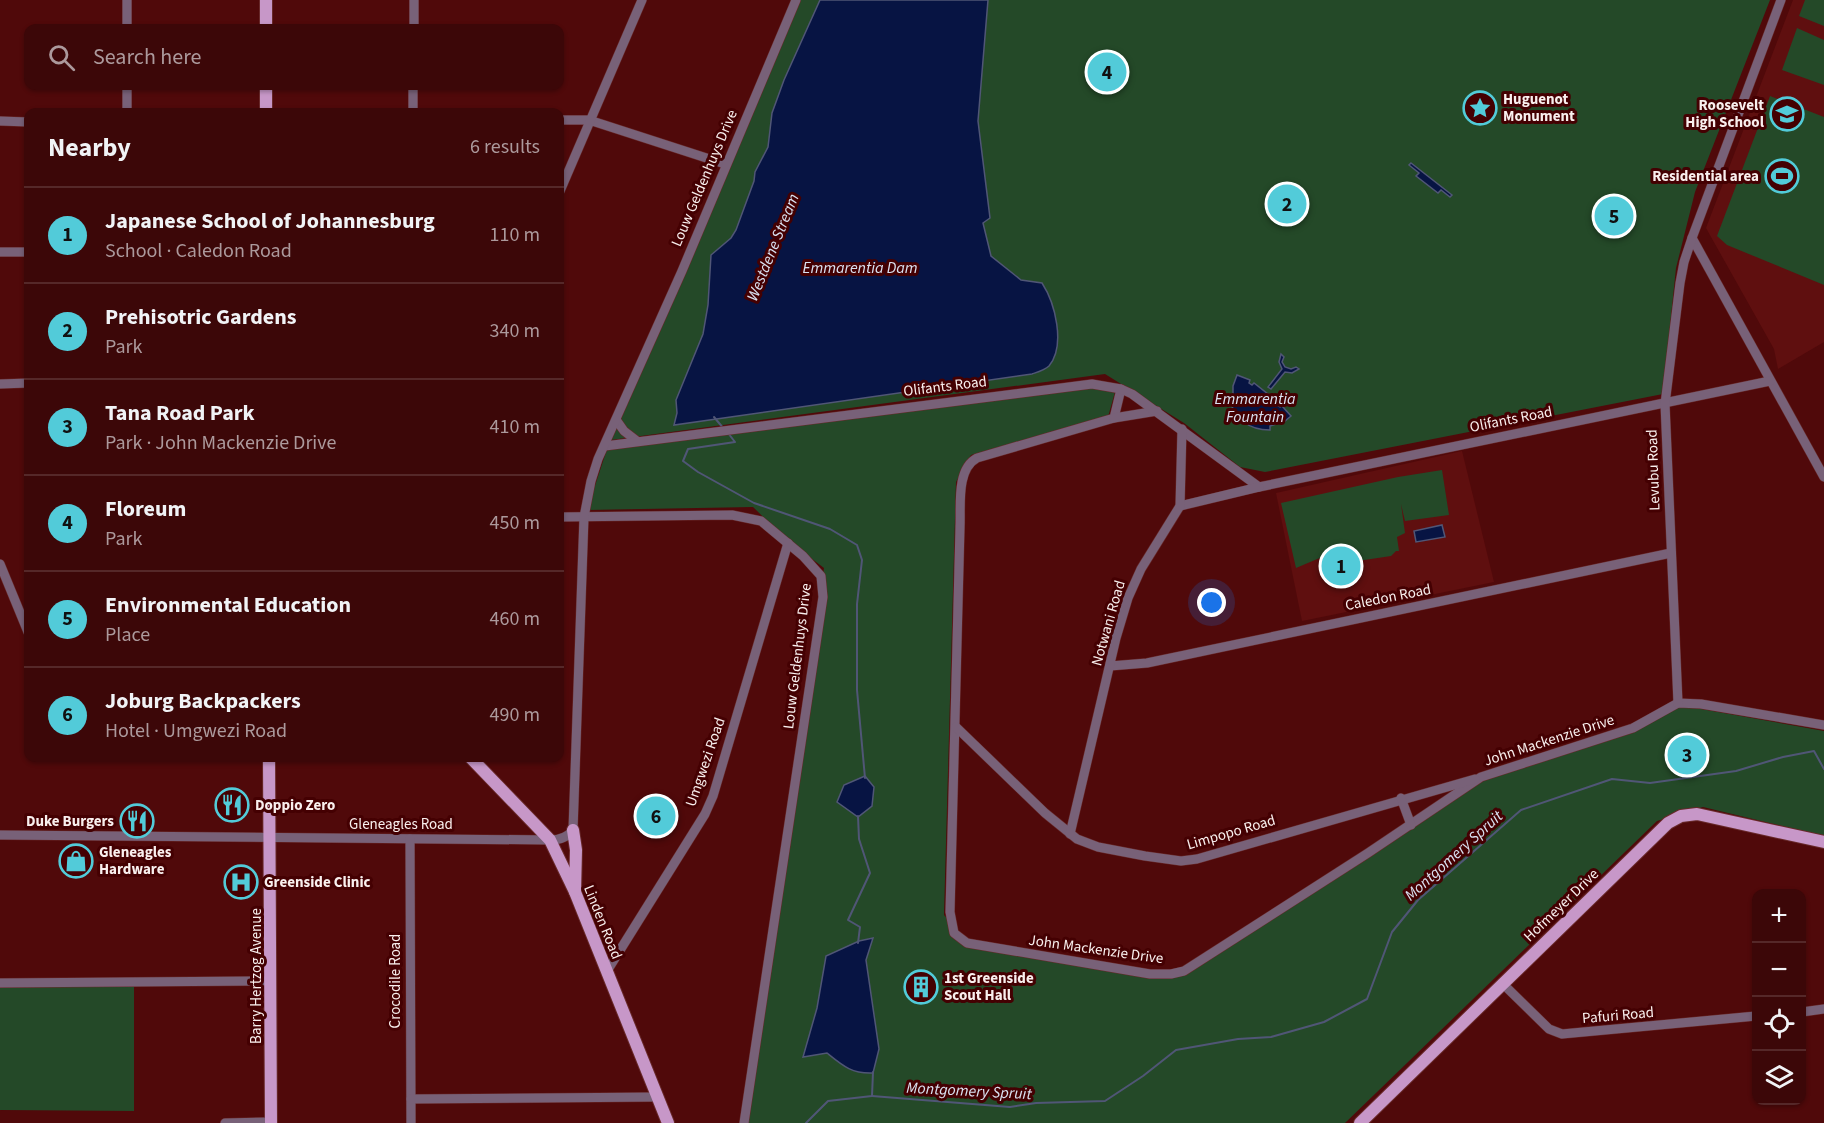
<!DOCTYPE html>
<meta charset="utf-8">
<style>
body{margin:0;font-family:"Source Sans 3",sans-serif;background:#431012;color:#f1f3f6}
.controls{position:absolute;right:18px;bottom:18px;display:grid;overflow:hidden;border-radius:12px;box-shadow:0 2px 4px #0004}
.controls button{width:54px;height:54px;display:grid;place-items:center;padding:0;border:0;border-bottom:2px solid #552829;background:#3c0708;color:#f1f3f6;font:30px sans-serif}
.you{position:absolute;left:1212px;top:603px;width:21px;height:21px;margin:-15px;border:4px solid #fff;border-radius:50%;background:#1a73e8;box-shadow:0 0 0 9px #1a73e833}
.badge{display:grid;place-items:center;width:39px;height:39px;border-radius:50%;background:#52cbd9;color:#111;font-size:20px;font-weight:700}
.pin{position:absolute;translate:-50% -50%;border:3px solid #fff;box-shadow:0 2px 6px #0006}
.list{margin:0;padding:0;list-style:none}
h2{display:flex;justify-content:space-between;align-items:center;height:78px;margin:0;padding:0 24px;font-size:26px}
h2 small{font-size:20px;font-weight:400;color:#ac999c}
.list li{display:grid;grid-template-columns:39px 1fr auto;gap:18px;align-items:center;box-sizing:border-box;height:96px;padding:0 24px;border-top:2px solid #552829}
.list b{display:block;font-size:22px;white-space:nowrap}
.list p{margin:0;font-size:20px;white-space:nowrap;color:#ac999c}
.list em{font-size:20px;font-style:normal;color:#ac999c}
.icon{flex:none;width:33px;height:33px;fill:none;stroke:currentColor;stroke-width:2;stroke-linecap:round;stroke-linejoin:round}
.map{position:relative;flex:none;width:1824px;height:1123px;overflow:hidden}
.search{position:absolute;background:#3c0708;box-shadow:0 2px 4px #0004;left:24px;top:24px;width:540px;height:66px;display:flex;align-items:center;gap:15px;box-sizing:border-box;padding:0 21px;border-radius:12px;color:#ac999c;font-size:22px}
.panel{position:absolute;background:#3c0708;box-shadow:0 2px 4px #0004;left:24px;top:108px;width:540px;height:654px;border-radius:12px}
.map>svg:first-child{display:block}
.built{fill:#5f0f0f}
.green{fill:#244928}
.water{fill:#071443;stroke:#505676;stroke-width:1.5}
.lines{fill:none;stroke-linecap:round;stroke-linejoin:round}
.stream{stroke:#505676;stroke-width:2}
.minor-casing{stroke:#68292a;stroke-width:10}
.major-casing{stroke:#68292a;stroke-width:14}
.minor{stroke:#786178;stroke-width:9}
.major{stroke:#c797c8;stroke-width:12}
.labels{text-anchor:middle;stroke-width:6;stroke-linejoin:round;paint-order:stroke}
.poi-label{font-size:15px;font-weight:bold;fill:#f9efee;stroke:#440002;text-anchor:start}
.street-label{font-size:15px;fill:#f9efee;stroke:#440002}
.water-label{font-size:16px;font-style:italic;fill:#dae2f2;stroke:#440002}
</style>
<div class="map">
<svg width="1824" height="1123" viewBox="0 0 1824 1123">
<rect width="100%" height="100%" fill="#50090a"/>
<g class="built">
<polygon points="1793,0 1824,0 1824,342 1778,369 1774,349 1706,228"/>
<polygon points="1462,451 1494,582 1302,621 1276,493"/>
</g>
<g class="green">
<polygon points="795,0 1770,0 1695,192 1676,268 1663,394 1265,472 1240,467 1184,423 1105,374 611,440"/>
<polygon points="1805,0 1824,0 1824,26 1799,16"/>
<polygon points="1797,28 1824,40 1824,85 1782,70"/>
<polygon points="1770,96 1824,117 1824,285 1727,245 1717,236"/>
<polygon points="1086,387 1115,392 1108,417 971,455 956,482 944,915 966,940 1154,973 1185,970 1478,775 1622,736 1679,705 1824,731 1824,836 1703,807 1657,821 1345,1123 742,1123 824,568 787,540 753,507 587,510 607,449"/>
<polygon points="1442,470 1449,515 1405,521 1401,504 1405,533 1397,537 1399,551 1396,551 1391,556 1351,562 1348,556 1328,561 1322,557 1296,568 1281,503 1398,477"/>
<polygon points="0,983 134,984 134,1111 0,1110"/>
</g>
<g class="water">
<path d="M820 0H988L978 121 990 218 983 223 991 256 1021 280 1042 283C1055 303 1066 345 1049 366 1045 370 1038 372 1032 374L674 425 677 413 676 400 703 334 708 305 711 255 731 238 736 230 754 181 755 172 768 147 772 113 784 80Z"/>
<polygon points="1411,163 1452,195 1450,197 1441,190 1438,193 1416,176 1419,173 1409,165"/>
<polygon points="1281,354 1284,357 1282,362 1285,367 1291,369 1296,367 1299,369 1292,373 1285,372 1271,389 1268,387 1282,369 1279,362"/>
<path d="M1237 375 1250 380 1249 383 1252 385 1254 383 1278 402 1277 405 1280 407 1282 406 1291 416 1285 421 1270 426V430C1248 430 1234 418 1229 398L1233 397V386Z"/>
<polygon points="1442,525 1445,537 1416,542 1414,531"/>
<polygon points="865,776 874,787 872,806 858,817 837,802 844,785"/>
<path d="M873 938 866 960 879 1049 873 1073C852 1074 843 1066 827 1053L803 1057 817 1008 826 956 859 941Z"/>
</g>
<g class="lines">
<g class="stream">
<polyline points="714,417 724,429"/>
<polyline points="728,433 735,442 688,449 683,461 698,472 754,503 830,529 857,545 862,560 857,604 857,690 865,778"/>
<polyline points="858,816 859,839 870,873 848,920 860,927 858,943"/>
<polyline points="872,1096 1010,1107 1036,1103 1105,1101 1143,1076 1176,1050 1238,1039 1271,1037 1324,1022 1367,999 1392,932 1418,900 1521,810 1612,779 1650,783 1736,771 1783,757 1814,751 1824,769"/>
<polyline points="806,1123 828,1101 872,1096 873,1072"/>
</g>
<g class="minor-casing">
<g id="minor">
<polyline points="127,0 127,28"/>
<polyline points="414,0 414,28"/>
<polyline points="127,86 127,112"/>
<polyline points="413,112 413,86"/>
<polyline points="560,120 589,120 725,164"/>
<polyline points="0,121 28,122"/>
<polyline points="560,191 642,0"/>
<polyline points="1692,238 1824,477"/>
<polyline points="0,252 28,252"/>
<polyline points="0,384 28,383"/>
<path d="M1121 389 1114 418 977 458C956 469 961 506 960 527L950 912 954 933 967 943 1150 974H1171L1184 971 1368 853 1481 777 1633 728 1678 703 1701 704 1824 725"/>
<polyline points="1114,418 1157,411"/>
<polyline points="617,421 624,431 637,441"/>
<polyline points="605,446 1092,384 1121,389 1132,394 1259,487 1770,381"/>
<polyline points="1180,506 1259,487"/>
<polyline points="560,517 732,515 761,521 803,556 821,576 823,597 744,1123"/>
<polyline points="0,564 28,632"/>
<polyline points="1110,666 1147,663 1671,553"/>
<polyline points="1678,703 1665,404 1680,283 1684,262 1692,238 1781,0"/>
<polyline points="956,727 1045,813 1077,839 1098,847 1145,856 1181,861 1197,859 1475,779"/>
<polyline points="1401,798 1411,825"/>
<polyline points="1070,834 1116,638 1128,598 1141,569 1180,506 1182,429"/>
<path d="M0 835 550 840C559 840 567 838 573 830L584 517 591 481 598 459 682 271 796 0"/>
<polyline points="410,839 411,1123"/>
<polyline points="607,971 705,814 713,796 788,543"/>
<polyline points="0,983 270,981"/>
<polyline points="1502,983 1549,1029 1562,1034 1756,1016"/>
<polyline points="1802,1012 1824,1009"/>
<polyline points="411,1099 657,1097"/>
<polyline points="225,1123 271,1122"/>
</g>
</g>
<g class="major-casing">
<g id="major">
<polyline points="266,0 266,28"/>
<polyline points="266,86 266,112"/>
<polyline points="269,758 271,1123"/>
<polyline points="471,758 550,840 575,892 668,1123"/>
<polyline points="573,830 576,850 575,892"/>
<polyline points="1360,1123 1668,823 1681,816 1697,814 1824,842"/>
</g>
</g>
<use href="#minor" class="minor"/>
<use href="#major" class="major"/>
</g>
<defs>
<g id="sight-ring" transform="scale(1.725)"><circle r="9.5" fill="#440002" stroke="#52cbd9" stroke-width="1.5"/><path d="M0-6L1.8-2.2L6-1.7L2.9 1.2L3.7 5.4L0 3.3L-3.7 5.4L-2.9 1.2L-6-1.7L-1.8-2.2Z" fill="#52cbd9"/></g>
<g id="school-ring" transform="scale(1.725)"><circle r="9.5" fill="#440002" stroke="#52cbd9" stroke-width="1.5"/><path d="M0-5L7-2L0 1L-7-2ZM-4 1L0 2.5L4 1V4Q0 6-4 4Z" fill="#52cbd9"/></g>
<g id="stadium-ring" transform="scale(1.725)"><circle r="9.5" fill="#440002" stroke="#52cbd9" stroke-width="1.5"/><path d="M0-5a6.5 5 0 1 0 0 10a6.5 5 0 1 0 0-10ZM-3.5-1.8h7v3.6h-7Z" fill="#52cbd9"/></g>
<g id="restaurant-ring" transform="scale(1.725)"><circle r="9.5" fill="#440002" stroke="#52cbd9" stroke-width="1.5"/><path d="M-5-6h1v4h1v-4h1v4h1v-4h1v5L-1.5 .5V6h-2V.5L-5-1ZM5-6V6H3V1.5H1.5Q1.5-4 5-6Z" fill="#52cbd9"/></g>
<g id="shop-ring" transform="scale(1.725)"><circle r="9.5" fill="#440002" stroke="#52cbd9" stroke-width="1.5"/><path d="M-5-2.5h2.3a2.7 3.5 0 0 1 5.4 0H5L5.5 6h-11ZM-1.5-2.5h3a1.5 2.3 0 0 0-3 0Z" fill="#52cbd9"/></g>
<g id="hospital-ring" transform="scale(1.725)"><circle r="9.5" fill="#440002" stroke="#52cbd9" stroke-width="1.5"/><path d="M-5-5h3v3.5h4V-5h3V5h-3V1.5h-4V5h-3Z" fill="#52cbd9"/></g>
<g id="building-ring" transform="scale(1.725)"><circle r="9.5" fill="#440002" stroke="#52cbd9" stroke-width="1.5"/><path d="M-4-6H4V6H1V3H-1V6H-4ZM-2.5-4.3h1.7v1.8h-1.7ZM.8-4.3h1.7v1.8H.8ZM-2.5-1h1.7V.8h-1.7ZM.8-1h1.7V.8H.8Z" fill="#52cbd9"/></g>
</defs>
<g fill-rule="evenodd">
<use href="#sight-ring" x="1480" y="108"/>
<use href="#school-ring" x="1787" y="114"/>
<use href="#stadium-ring" x="1782" y="176"/>
<use href="#restaurant-ring" x="232" y="805"/>
<use href="#restaurant-ring" x="137" y="821"/>
<use href="#shop-ring" x="76" y="861"/>
<use href="#hospital-ring" x="241" y="882"/>
<use href="#building-ring" x="921" y="987"/>
</g>
<g class="labels">
<g class="poi-label">
<text x="1503" y="104">Huguenot<tspan x="1503" dy="17">Monument</tspan></text>
<text x="1764" y="110" text-anchor="end">Roosevelt<tspan x="1764" dy="17">High School</tspan></text>
<text x="1759" y="181" text-anchor="end">Residential area</text>
<text x="255" y="810">Doppio Zero</text>
<text x="114" y="826" text-anchor="end">Duke Burgers</text>
<text x="99" y="857">Gleneagles<tspan x="99" dy="17">Hardware</tspan></text>
<text x="264" y="887">Greenside Clinic</text>
<text x="944" y="983">1st Greenside<tspan x="944" dy="17">Scout Hall</tspan></text>
</g>
<g class="street-label">
<text transform="translate(704 178) rotate(-67)" y="5">Louw Geldenhuys Drive</text>
<text transform="translate(945 386) rotate(-7)" y="5">Olifants Road</text>
<text transform="translate(1511 419) rotate(-11)" y="5">Olifants Road</text>
<text transform="translate(1653 470) rotate(-92)" y="5">Levubu Road</text>
<text transform="translate(1388 597) rotate(-11)" y="5">Caledon Road</text>
<text transform="translate(1108 623) rotate(-74)" y="5">Notwani Road</text>
<text transform="translate(797 656) rotate(-83)" y="5">Louw Geldenhuys Drive</text>
<text transform="translate(1549 740) rotate(-18)" y="5">John Mackenzie Drive</text>
<text transform="translate(705 762) rotate(-71)" y="5">Umgwezi Road</text>
<text x="401" y="829">Gleneagles Road</text>
<text transform="translate(1231 832) rotate(-16)" y="5">Limpopo Road</text>
<text transform="translate(1561 905) rotate(-44)" y="5">Hofmeyer Drive</text>
<text transform="translate(603 922) rotate(68)" y="5">Linden Road</text>
<text transform="translate(1096 949) rotate(8)" y="5">John Mackenzie Drive</text>
<text transform="translate(256 976) rotate(-90)" y="5">Barry Hertzog Avenue</text>
<text transform="translate(395 981) rotate(-90)" y="5">Crocodile Road</text>
<text transform="translate(1618 1015) rotate(-5)" y="5">Pafuri Road</text>
</g>
<g class="water-label">
<text transform="translate(772 247) rotate(-68)" y="6">Westdene Stream</text>
<text x="860" y="273">Emmarentia Dam</text>
<text x="1255" y="404">Emmarentia<tspan x="1255" dy="18">Fountain</tspan></text>
<text transform="translate(1453 855) rotate(-42)" y="6">Montgomery Spruit</text>
<text transform="translate(969 1090) rotate(3)" y="6">Montgomery Spruit</text>
</g>
</g>
</svg>
<div class="controls">
<button>+</button>
<button>−</button>
<button><svg class="icon" aria-label="locate" viewBox="0 0 24 24"><circle cx="12" cy="12" r="6"/><path d="M12 2v4M12 18v4M2 12h4M18 12h4"/></svg></button>
<button><svg class="icon" aria-label="layers" viewBox="0 0 24 24"><path d="M12 4l9 5-9 5-9-5zM3 14l9 5 9-5"/></svg></button>
</div>
<div class="you"></div>
<div class="pin badge" style="left:1341px;top:566px">1</div>
<div class="pin badge" style="left:1287px;top:204px">2</div>
<div class="pin badge" style="left:1687px;top:755px">3</div>
<div class="pin badge" style="left:1107px;top:72px">4</div>
<div class="pin badge" style="left:1614px;top:216px">5</div>
<div class="pin badge" style="left:656px;top:816px">6</div>
<div class="search"><svg class="icon" aria-label="search" viewBox="0 0 24 24"><circle cx="10" cy="10" r="6"/><path d="M15 15l6 6"/></svg>Search here</div>
<section class="panel">
<h2>Nearby<small>6 results</small></h2>
<ul class="list">
<li><span class="badge">1</span><div><b>Japanese School of Johannesburg</b><p>School · Caledon Road</p></div><em>110 m</em></li>
<li><span class="badge">2</span><div><b>Prehisotric Gardens</b><p>Park</p></div><em>340 m</em></li>
<li><span class="badge">3</span><div><b>Tana Road Park</b><p>Park · John Mackenzie Drive</p></div><em>410 m</em></li>
<li><span class="badge">4</span><div><b>Floreum</b><p>Park</p></div><em>450 m</em></li>
<li><span class="badge">5</span><div><b>Environmental Education</b><p>Place</p></div><em>460 m</em></li>
<li><span class="badge">6</span><div><b>Joburg Backpackers</b><p>Hotel · Umgwezi Road</p></div><em>490 m</em></li>
</ul>
</section>
</div>
